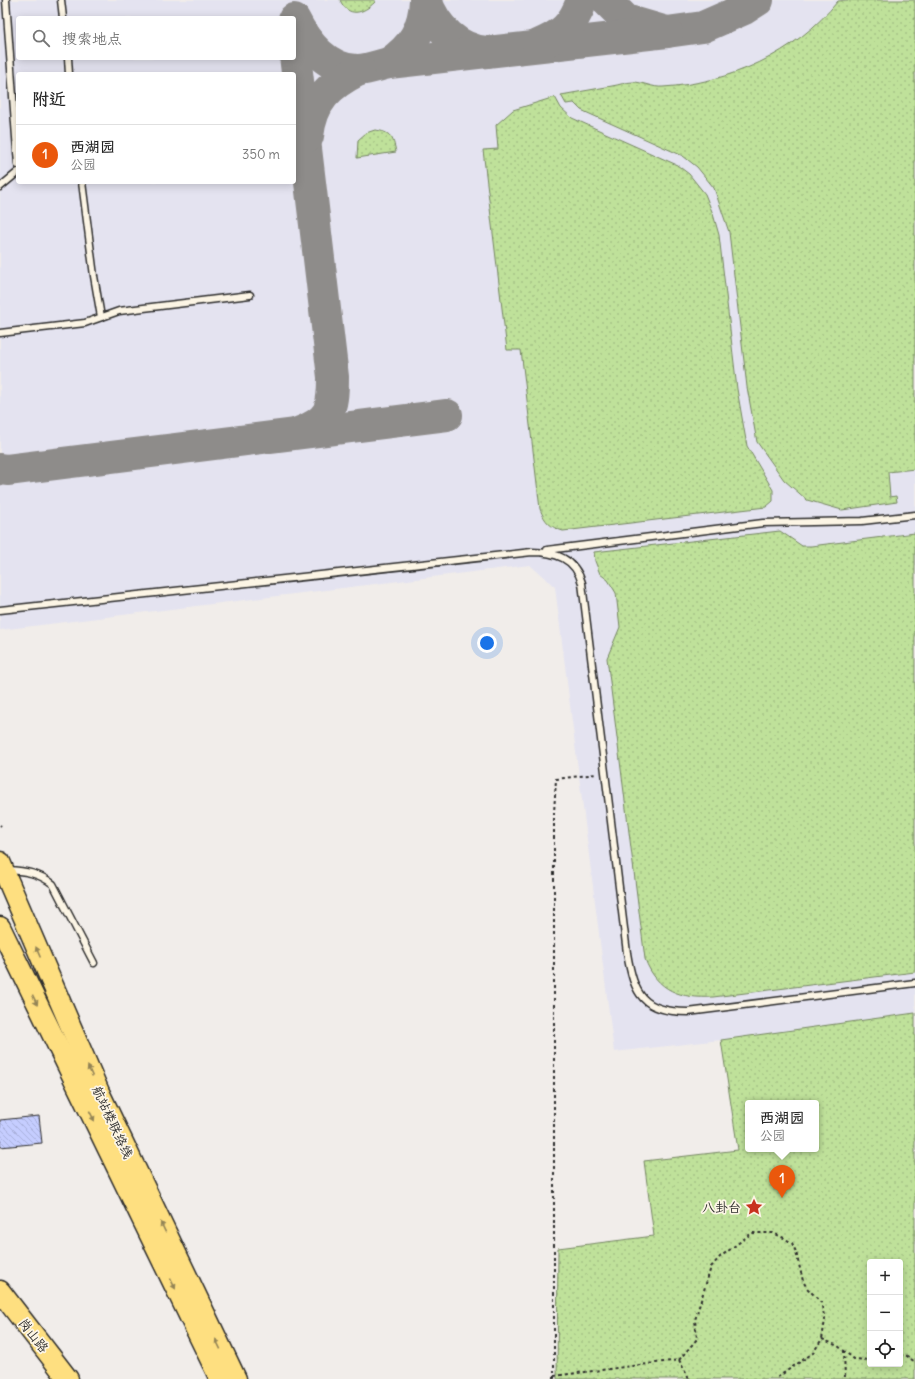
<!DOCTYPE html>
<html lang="zh">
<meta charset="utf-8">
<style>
body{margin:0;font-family:Delius,"LXGW WenKai TC",sans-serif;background:#f6f6f6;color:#222}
.controls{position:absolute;right:12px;bottom:12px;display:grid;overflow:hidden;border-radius:4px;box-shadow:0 2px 10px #0003}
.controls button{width:36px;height:36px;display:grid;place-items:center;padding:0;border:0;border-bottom:1px solid #e0e0e0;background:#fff;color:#222;font:20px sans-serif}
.you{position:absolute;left:487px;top:643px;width:14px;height:14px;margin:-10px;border:3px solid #fff;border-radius:50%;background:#1a73e8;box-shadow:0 0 0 6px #1a73e833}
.badge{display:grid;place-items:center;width:26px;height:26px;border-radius:50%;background:#ea580c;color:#fff;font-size:13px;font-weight:700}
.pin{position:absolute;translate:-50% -33px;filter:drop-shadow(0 1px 2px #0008)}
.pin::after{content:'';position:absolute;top:21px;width:14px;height:12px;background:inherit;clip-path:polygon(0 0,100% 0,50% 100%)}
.popup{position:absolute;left:745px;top:1100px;width:74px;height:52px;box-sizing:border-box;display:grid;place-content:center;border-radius:4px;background:#fff;filter:drop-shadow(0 1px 3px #0005);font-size:13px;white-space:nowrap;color:#767676}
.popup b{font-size:15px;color:#222}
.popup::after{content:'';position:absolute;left:50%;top:100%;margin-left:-8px;border:8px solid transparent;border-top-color:#fff}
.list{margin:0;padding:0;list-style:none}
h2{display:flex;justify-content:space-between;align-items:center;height:52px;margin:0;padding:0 16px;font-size:17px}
h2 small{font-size:13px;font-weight:400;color:#767676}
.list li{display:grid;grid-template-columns:26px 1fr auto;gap:12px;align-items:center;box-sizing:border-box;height:60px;padding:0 16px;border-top:1px solid #e0e0e0}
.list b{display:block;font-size:15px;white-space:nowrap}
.list p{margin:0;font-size:13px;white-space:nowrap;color:#767676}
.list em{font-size:13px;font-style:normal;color:#767676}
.icon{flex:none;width:22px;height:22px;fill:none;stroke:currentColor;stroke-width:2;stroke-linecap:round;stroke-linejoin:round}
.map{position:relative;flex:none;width:915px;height:1379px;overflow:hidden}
.search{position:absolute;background:#fff;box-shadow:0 2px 10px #0003;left:16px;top:16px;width:280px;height:44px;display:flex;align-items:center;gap:10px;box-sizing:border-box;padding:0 14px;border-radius:4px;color:#767676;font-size:15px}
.panel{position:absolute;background:#fff;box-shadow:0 2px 10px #0003;left:16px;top:72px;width:280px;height:112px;border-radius:4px}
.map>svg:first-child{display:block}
.built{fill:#e4e3f0;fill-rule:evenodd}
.green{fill:url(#green-dots);stroke:#758662;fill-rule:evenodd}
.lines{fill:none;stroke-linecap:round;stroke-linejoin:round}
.taxiway{stroke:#8e8c8a;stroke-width:32}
.building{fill:url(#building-back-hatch);stroke:#2b2b2b}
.service-casing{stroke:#2b2b2b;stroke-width:9}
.primary-casing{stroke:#2b2b2b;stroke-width:23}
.path{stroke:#2b2b2b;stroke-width:2;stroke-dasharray:3 3;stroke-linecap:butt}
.service{stroke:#fcf5e5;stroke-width:6}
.primary{stroke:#fedf80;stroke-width:20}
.oneway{fill:#948556}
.labels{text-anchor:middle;stroke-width:3.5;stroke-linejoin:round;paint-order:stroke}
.street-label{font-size:13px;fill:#2b2b2b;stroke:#fcf5e5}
.poi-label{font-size:13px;fill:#2b2b2b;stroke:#fcf5e5;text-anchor:end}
</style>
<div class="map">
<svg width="915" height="1379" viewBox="0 0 915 1379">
<defs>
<pattern id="green-dots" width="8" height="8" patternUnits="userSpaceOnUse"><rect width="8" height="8" fill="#bfe19a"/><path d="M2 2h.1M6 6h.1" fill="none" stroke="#a4c185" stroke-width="1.8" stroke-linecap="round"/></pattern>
<pattern id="building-back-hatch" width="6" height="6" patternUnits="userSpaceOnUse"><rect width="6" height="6" fill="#c5cdff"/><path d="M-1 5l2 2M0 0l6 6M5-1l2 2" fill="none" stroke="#a9b0db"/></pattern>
</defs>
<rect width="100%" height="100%" fill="#f1edea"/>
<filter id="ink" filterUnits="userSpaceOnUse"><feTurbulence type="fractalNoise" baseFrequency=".025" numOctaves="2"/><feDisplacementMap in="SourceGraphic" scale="8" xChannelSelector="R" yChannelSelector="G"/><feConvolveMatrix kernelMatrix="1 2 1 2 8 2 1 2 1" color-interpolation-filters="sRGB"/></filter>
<g filter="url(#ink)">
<path class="built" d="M0 0H915V1013L721 1040 614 1052 555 587 530 565 0 630ZM18 18H294V58H18ZM18 74H294V182H18Z"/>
<g class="green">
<path d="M340 0H375V2C363 14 348 18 340 0Z"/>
<path d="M846 0H915V469L888 472 890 497 896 496 897 502 842 510 807 500 784 480 757 442 747 387 729 232 714 188 697 167 683 156 581 110 574 103 566 104 561 95C578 92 595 89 612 86 619 85 626 82 633 82 643 82 653 88 663 87 730 83 795 54 838 1Z"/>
<path d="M555 97 561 108 572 118 677 165 689 174 705 194 713 214 719 235 737 389 747 446 773 490V501L766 507 563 531C550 527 545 522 540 509L521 350H507L483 150 498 149 496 125 513 110Z"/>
<path d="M375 130C391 132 393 137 396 152L357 158 358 140 366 133Z"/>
<path d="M780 531 802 546H811L915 533V972L713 997C681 999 657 991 645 959L607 658 620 627 616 593 608 580 600 574 595 561 594 552Z"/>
<path d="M915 1013V1379H557L558 1248 654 1236 644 1161 738 1150 721 1040ZM748 1103H816V1149H748ZM870 1262H900V1364H870Z"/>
</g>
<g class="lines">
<g class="taxiway">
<path d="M426 0C435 27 458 50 487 52"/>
<polyline points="606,0 626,20 667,32 703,27 744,9 758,0"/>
<path d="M294 19C306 43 328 71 359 70 369 69 380 65 389 63L667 32"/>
<path d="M538 45C562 35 573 26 582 0"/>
<path d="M294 47 333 377C333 410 330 421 298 433"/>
<path d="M389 63C413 47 424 28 425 0"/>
<path d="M308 136C312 100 329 85 359 70"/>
<polyline points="0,469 7,470 447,415"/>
</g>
</g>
<polygon class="building" points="39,1116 42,1143 0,1147 0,1120"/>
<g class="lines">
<g class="service-casing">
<g id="service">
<polyline points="6,0 18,165"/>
<polyline points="61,0 63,18"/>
<polyline points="68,58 69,74"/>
<polyline points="82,182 94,276 101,317"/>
<polyline points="0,187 18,172"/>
<polyline points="0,333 85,323 119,311 250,295"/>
<polyline points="547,550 763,523 862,521 915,515"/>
<path d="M0 610 532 552C555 552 575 558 582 583L627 953C634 995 643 1012 688 1012L915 983"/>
<path d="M8 870C25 871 39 873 53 884L94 963"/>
</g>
</g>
<g class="primary-casing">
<g id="primary">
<polyline points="0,862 99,1092 236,1379"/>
<polyline points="0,927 220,1379"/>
<polyline points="0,1291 68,1379"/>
</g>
</g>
<g class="path">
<polyline points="0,825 1,826"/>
<polyline points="822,1339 838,1346 854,1359 870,1360"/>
<polyline points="844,1350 845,1379"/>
<polyline points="900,1355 907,1356 915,1362"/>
<polyline points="679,1360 697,1339 695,1320 711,1267 720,1257 752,1233 773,1233 784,1238 792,1243 796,1252 803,1281 807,1288 821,1302 825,1320 822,1339 813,1353 775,1379"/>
<polyline points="554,1376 679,1360 689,1379"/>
<polyline points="554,1379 554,813 556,779 596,774"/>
</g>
<use href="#service" class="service"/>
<use href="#primary" class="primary"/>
</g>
<defs><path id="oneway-solid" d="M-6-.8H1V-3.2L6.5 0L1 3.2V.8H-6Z"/></defs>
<g class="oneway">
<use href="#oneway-solid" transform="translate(38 952) rotate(-113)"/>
<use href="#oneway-solid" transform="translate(35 1000) rotate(64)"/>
<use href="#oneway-solid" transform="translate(90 1071) rotate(-114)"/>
<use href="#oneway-solid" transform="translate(92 1116) rotate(64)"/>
<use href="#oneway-solid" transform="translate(163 1227) rotate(-115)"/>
<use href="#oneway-solid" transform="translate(173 1284) rotate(64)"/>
<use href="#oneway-solid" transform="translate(218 1344) rotate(-116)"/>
</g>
</g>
<defs>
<g id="sight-bare" transform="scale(1.38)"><path d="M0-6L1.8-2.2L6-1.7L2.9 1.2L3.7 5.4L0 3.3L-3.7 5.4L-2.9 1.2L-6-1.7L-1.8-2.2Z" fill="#c8321e" stroke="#fcf5e5" stroke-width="2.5" paint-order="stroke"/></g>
</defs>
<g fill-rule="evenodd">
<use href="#sight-bare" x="754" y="1207"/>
</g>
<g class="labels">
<g class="street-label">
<text transform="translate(113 1122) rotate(65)" y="5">航站楼联络线</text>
<text transform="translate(34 1335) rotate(52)" y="5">岗山路</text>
</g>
<g class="poi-label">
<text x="741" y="1212">八卦台</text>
</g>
</g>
</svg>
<div class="controls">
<button>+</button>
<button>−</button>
<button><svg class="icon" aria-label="locate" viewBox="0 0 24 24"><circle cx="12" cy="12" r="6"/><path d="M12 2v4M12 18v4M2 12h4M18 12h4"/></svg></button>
</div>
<div class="you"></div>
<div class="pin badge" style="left:782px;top:1198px">1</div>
<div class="popup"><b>西湖园</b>公园</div>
<div class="search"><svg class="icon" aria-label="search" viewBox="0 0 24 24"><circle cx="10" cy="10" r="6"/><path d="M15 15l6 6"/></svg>搜索地点</div>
<section class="panel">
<h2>附近<small></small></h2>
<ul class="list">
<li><span class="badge">1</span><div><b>西湖园</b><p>公园</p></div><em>350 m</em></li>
</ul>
</section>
</div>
